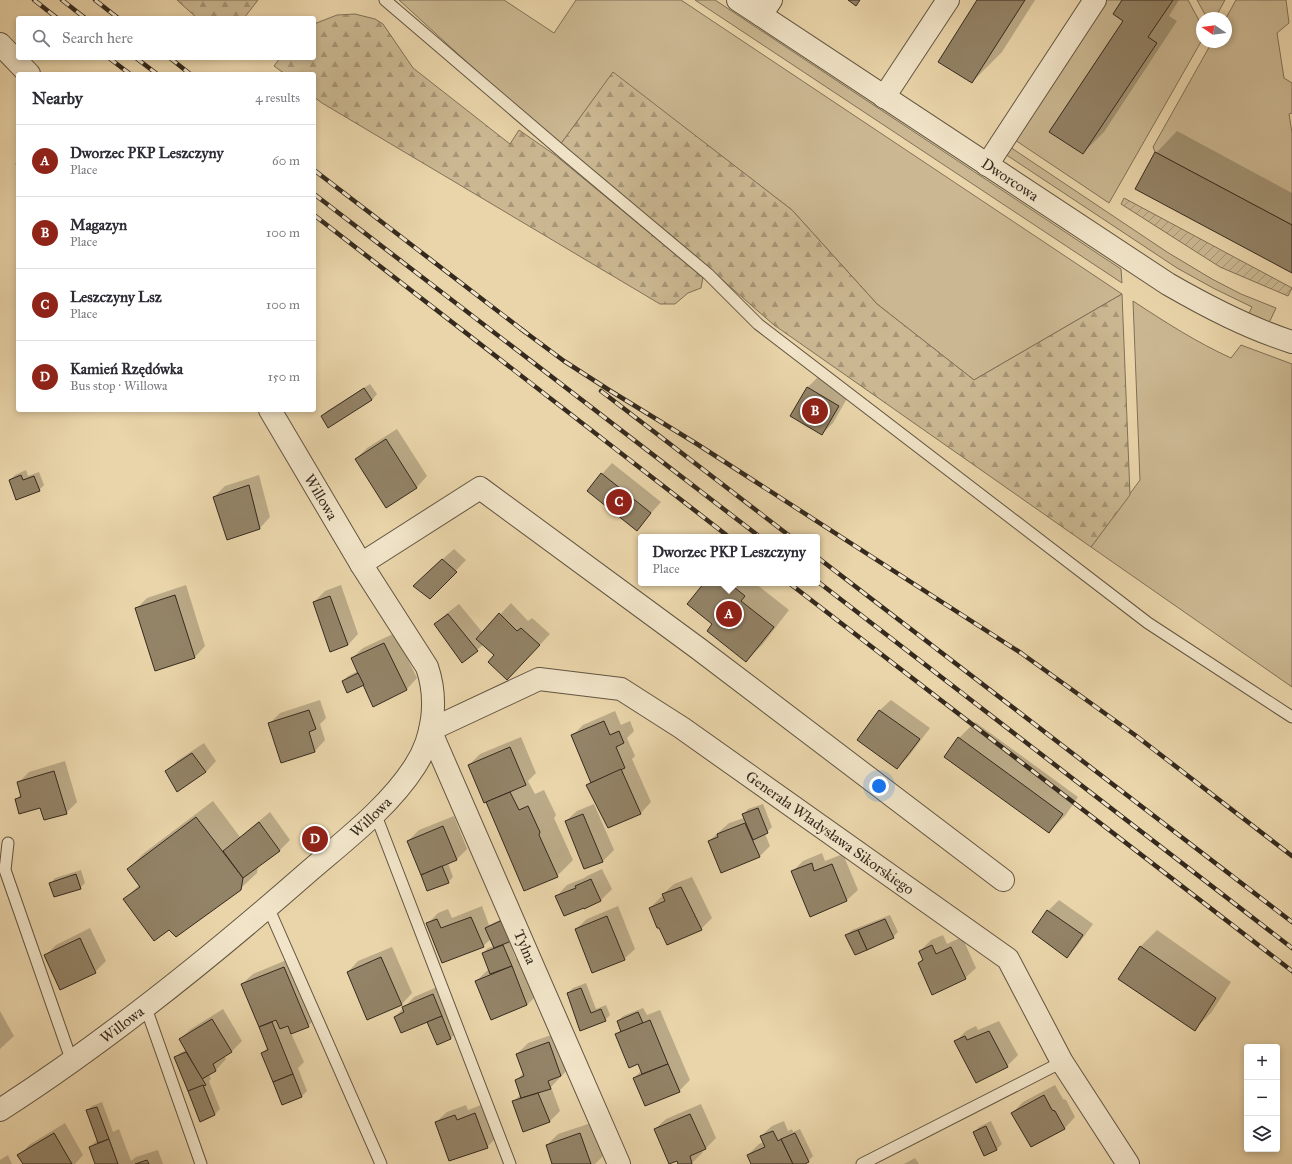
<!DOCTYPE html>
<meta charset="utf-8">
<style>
body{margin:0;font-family:"IM FELL Great Primer",serif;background:#f7f7f7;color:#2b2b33}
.controls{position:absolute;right:12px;bottom:12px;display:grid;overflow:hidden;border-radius:4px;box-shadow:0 2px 6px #0003}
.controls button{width:36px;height:36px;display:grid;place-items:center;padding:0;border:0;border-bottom:1px solid #e1e1e2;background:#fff;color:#2b2b33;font:20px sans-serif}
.compass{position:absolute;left:1196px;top:12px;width:36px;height:36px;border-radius:50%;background:#fff;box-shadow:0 2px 6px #0003;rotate:283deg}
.you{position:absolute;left:879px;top:786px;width:14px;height:14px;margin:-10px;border:3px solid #fff;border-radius:50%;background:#1a73e8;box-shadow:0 0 0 6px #1a73e833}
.badge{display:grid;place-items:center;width:26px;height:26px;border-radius:50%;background:#8f2418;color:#fff;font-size:13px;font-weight:700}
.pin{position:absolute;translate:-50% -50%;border:2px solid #fff;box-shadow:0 1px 4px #0006}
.popup{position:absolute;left:638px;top:534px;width:182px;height:52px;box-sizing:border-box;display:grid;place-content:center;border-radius:4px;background:#fff;filter:drop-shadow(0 1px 3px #0005);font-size:13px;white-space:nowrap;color:#7c7c81}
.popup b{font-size:15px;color:#2b2b33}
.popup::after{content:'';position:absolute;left:50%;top:100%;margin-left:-8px;border:8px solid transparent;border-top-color:#fff}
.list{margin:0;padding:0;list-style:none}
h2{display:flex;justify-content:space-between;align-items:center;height:52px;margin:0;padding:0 16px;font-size:17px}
h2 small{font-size:13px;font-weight:400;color:#7c7c81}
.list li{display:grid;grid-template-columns:26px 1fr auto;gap:12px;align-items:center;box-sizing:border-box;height:72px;padding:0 16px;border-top:1px solid #e1e1e2}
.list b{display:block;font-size:15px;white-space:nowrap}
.list p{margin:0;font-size:13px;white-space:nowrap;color:#7c7c81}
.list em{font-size:13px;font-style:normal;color:#7c7c81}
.icon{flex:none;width:22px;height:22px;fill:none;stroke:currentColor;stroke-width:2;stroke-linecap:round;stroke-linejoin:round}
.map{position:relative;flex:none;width:1292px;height:1164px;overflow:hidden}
.search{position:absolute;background:#fff;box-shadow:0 2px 6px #0003;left:16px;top:16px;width:300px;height:44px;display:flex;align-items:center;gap:10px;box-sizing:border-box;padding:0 14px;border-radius:4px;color:#7c7c81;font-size:15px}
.panel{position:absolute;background:#fff;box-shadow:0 2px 6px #0003;left:16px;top:72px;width:300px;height:340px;border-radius:4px}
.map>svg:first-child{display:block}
.green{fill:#cbb892;stroke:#807158}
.forest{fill:url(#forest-firs);stroke:#807158}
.garden{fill:url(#garden-furrows);stroke:#807158}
.shadow{fill:#0003}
.building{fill:#938367;stroke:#352a1e}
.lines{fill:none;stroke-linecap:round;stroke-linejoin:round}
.service-casing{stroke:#625541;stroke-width:13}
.minor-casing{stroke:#625541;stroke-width:24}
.tertiary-casing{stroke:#625541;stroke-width:24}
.service{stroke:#f1e4c8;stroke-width:11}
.minor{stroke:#f1e4c8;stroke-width:22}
.tertiary{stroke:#f1e4c8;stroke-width:22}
.rail-casing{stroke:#352a1e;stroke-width:4.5}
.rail{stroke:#f1e4c8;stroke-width:3;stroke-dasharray:9;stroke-linecap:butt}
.labels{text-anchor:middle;stroke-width:4;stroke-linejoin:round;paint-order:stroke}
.street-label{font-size:15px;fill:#352a1e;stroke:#f1e4c8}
</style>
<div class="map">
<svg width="1292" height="1164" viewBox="0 0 1292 1164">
<defs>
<pattern id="forest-firs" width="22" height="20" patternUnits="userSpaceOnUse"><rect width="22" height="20" fill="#cbb892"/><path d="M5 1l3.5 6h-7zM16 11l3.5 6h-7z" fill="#a69677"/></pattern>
<pattern id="garden-furrows" width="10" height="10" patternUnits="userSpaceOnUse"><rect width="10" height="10" fill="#cbb892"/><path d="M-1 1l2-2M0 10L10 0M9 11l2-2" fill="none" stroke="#a69677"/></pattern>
</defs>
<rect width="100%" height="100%" fill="#ead5aa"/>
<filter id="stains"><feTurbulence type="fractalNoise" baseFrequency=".005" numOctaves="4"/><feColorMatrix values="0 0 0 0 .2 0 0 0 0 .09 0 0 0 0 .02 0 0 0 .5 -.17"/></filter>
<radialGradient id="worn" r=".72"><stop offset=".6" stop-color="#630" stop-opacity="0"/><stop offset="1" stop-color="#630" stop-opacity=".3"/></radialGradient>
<g class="green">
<polygon points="399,0 504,0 554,33 576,0 681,0 1122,294 974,380 877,304 792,210 613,73 560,145 515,106"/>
<polygon points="695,0 715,0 1121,269 1122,283"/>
<polygon points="1106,0 1188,0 1202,26 1202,40 1109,203 1015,140"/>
<polygon points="1197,0 1225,0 1215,18 1207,18"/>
<polygon points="1236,0 1286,0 1289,23 1277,33 1284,78 1292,83 1292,113 1289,114 1292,133 1292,225 1155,152 1153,147 1212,42 1226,42 1226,18"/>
<polygon points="1010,147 1167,252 1212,279 1241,294 1276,308 1269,323 1248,315 1252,307 1213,288 1177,268 1005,154"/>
<path d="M1133 301C1165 322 1196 342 1231 358L1241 345 1292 364V687L1091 547 1140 480Z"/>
</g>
<g class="forest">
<polygon points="177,0 258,0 244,18 197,18"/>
<polygon points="355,14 375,19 383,24 413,68 510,144 519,130 555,155 703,277 701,288 688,293 675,304 660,304 322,103 314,97 314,74 285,74 274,66 280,58 314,58 314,24 337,15"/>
<polygon points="613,72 792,210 877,304 974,380 1122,294 1130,495 1091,547 774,325 673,237 560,145"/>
</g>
<polygon class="garden" points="1124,198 1292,288 1288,296 1220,267 1121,204"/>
<g class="shadow">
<polygon points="979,0 1035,0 1002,52 972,82"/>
<polygon points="1123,0 1179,0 1169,16 1177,21 1104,132 1083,153 1124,21"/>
<polygon points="1177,131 1292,193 1292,271 1156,153"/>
<polygon points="18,161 18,168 15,164"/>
<polygon points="819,376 849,395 833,423 822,434 791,415 808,387"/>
<polygon points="370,384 377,394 372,400 328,426 322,416 327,411"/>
<polygon points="397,429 427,476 417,487 386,507 356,459 367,448"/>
<polygon points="612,463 661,502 636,530 602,474"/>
<polygon points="26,470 28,476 39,472 44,485 39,490 10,480 15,475"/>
<polygon points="259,475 270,517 260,528 214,497 225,486"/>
<polygon points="454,549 466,560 430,598 425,575"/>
<polygon points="705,583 757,583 756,584 789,610 762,645 746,661"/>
<polygon points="186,585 205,646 195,657 136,609 147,598"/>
<polygon points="341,585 358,634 348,645 314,602 325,591"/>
<polygon points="511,603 528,621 532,618 550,634 518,668 495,655 484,644 462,662 436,624 446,614 459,604 483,633"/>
<polygon points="395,633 417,678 407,689 374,705 364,684 343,681 348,676 358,671 352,658 363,648"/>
<polygon points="320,700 326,718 320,724 325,740 315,751 269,724 280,713"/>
<polygon points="891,700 930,728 908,757 897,768 858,740 880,710"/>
<polygon points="615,711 621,725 630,721 634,731 627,738 635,756 632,759 651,802 641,813 609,827 588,785 591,781 572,736 583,725"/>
<polygon points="975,722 1078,797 1065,816 1049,832 959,738"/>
<polygon points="521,737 536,773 528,781 535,794 544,790 556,815 554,818 573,860 557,876 487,801 469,765 480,754"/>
<polygon points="204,743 216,761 206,772 166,772 177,761"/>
<polygon points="65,761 77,802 66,813 16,800 21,794 18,783 29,772"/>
<polygon points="213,801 240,837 270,812 290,840 280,850 258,866 257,873 240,889 170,928 125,899 139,885 128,869 144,853"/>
<polygon points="594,804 614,850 603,861 584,867 566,821 577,811"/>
<polygon points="763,804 772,827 765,834 770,846 759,857 709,841 729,823 744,818 743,815 748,809"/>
<polygon points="454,816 467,849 457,859 448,863 453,877 448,882 408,841 419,830"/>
<polygon points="822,853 825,861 843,854 858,890 847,900 810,916 792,872 803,861"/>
<polygon points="602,869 612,889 601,900 585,908 557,896 567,885 584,878 587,876"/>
<polygon points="81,870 85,883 80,888 50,884 55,878"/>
<polygon points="692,877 712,918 701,929 650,908 661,897 664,896 663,894 674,884"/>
<polygon points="1059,900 1093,924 1077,946 1067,956 1033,932 1048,911"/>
<polygon points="482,906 489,925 515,913 509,941 516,959 523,956 538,994 527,1005 492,1019 476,981 489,969 483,953 488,948 494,946 491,939 483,946 427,924 438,913 448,909 452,918"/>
<polygon points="618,906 635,949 624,959 576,929 587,919"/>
<polygon points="890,915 898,932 893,937 847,935 852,930"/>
<polygon points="90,928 106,961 95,972 45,956 56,945"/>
<polygon points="1157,930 1231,982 1211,1013 1195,1029 1120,979 1141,946"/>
<polygon points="943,935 947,944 962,937 976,968 965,978 919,963 923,958 920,951 931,940"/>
<polygon points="392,947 412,993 402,1004 348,972 358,961"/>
<polygon points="294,957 319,1015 308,1026 291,1033 304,1062 298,1068 307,1091 302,1096 282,1104 262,1053 268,1047 242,984 253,974"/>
<polygon points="586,983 596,1009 606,1005 610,1015 605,1020 581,1030 568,993 573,988"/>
<polygon points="444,984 456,1033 451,1038 438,1044 429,1022 395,1017 414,997"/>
<polygon points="643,1008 647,1015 660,1010 690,1080 679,1091 634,1078 642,1070 638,1063 617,1034 621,1030 618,1021 623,1016"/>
<polygon points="223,1009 242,1041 231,1052 224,1056 226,1059 216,1070 209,1074 211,1079 209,1081 220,1109 215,1114 175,1058 180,1053 186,1050 180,1039 191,1029"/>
<polygon points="0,1011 14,1036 0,1049"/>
<polygon points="999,1021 1018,1055 1007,1066 956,1041 966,1031 976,1026 978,1030"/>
<polygon points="560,1032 572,1065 551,1087 560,1111 549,1122 513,1102 521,1094 516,1081 524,1072 517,1054 528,1043"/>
<polygon points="1055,1085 1063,1099 1066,1100 1075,1117 1065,1128 1031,1146 1012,1113 1023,1102"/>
<polygon points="102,1102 113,1132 119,1129 131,1161 136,1157 158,1150 163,1164 96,1164 90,1147 97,1140 87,1111 92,1106"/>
<polygon points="486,1103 498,1136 487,1147 436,1122 447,1112 466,1105 468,1110"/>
<polygon points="701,1104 716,1138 706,1148 702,1150 703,1152 692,1163 679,1164 655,1129 666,1119"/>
<polygon points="784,1121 788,1131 792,1129 793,1132 800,1129 813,1156 807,1162 807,1164 752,1164 748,1155 759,1144 764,1142 761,1136 772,1126"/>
<polygon points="991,1121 1002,1144 997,1149 974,1132 979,1127"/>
<polygon points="65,1123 83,1155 75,1164 24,1164 19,1156 29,1145"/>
<polygon points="591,1123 603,1156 595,1164 553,1164 547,1145 558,1134"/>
<polygon points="8,1155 12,1164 0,1164 0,1160"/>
<polygon points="915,1158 919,1164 904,1164"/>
</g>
<g class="building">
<polygon points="848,0 860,0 856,6"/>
<polygon points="977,0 1025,0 972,83 938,62"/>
<polygon points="1122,0 1173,0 1148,37 1157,43 1083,154 1049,132 1123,21 1113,14"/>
<polygon points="1155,152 1292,225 1292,273 1135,189"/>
<polygon points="807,387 839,406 822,435 790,416"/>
<polygon points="364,388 372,400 328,428 321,416"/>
<polygon points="386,439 417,488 386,508 355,459"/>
<polygon points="601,473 651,513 637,531 587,491"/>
<polygon points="21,475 23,480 34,476 40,491 16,500 9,480"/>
<polygon points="249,485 260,529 227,540 213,497"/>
<polygon points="442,559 457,572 430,599 413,586"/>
<polygon points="704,583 718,583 720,585 721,583 729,583 745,596 741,601 774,627 746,662 707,631 712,624 687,604"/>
<polygon points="175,595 195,658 155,671 135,608"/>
<polygon points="330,596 348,645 330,652 313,602"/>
<polygon points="499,613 517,631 521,628 540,645 507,680 488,662 494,655 476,639"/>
<polygon points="448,614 478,651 462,663 434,624"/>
<polygon points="384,643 407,690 373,707 351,658"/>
<polygon points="358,673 364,685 347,693 342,681"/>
<polygon points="309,710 316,729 309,732 315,752 281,763 268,723"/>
<polygon points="879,710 920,739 897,769 857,740"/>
<polygon points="604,721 610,735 619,731 624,743 616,747 625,768 591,783 571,735"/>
<polygon points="958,737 1063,814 1049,833 944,757"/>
<polygon points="510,747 526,785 484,803 468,765"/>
<polygon points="192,753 206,772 177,792 165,771"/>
<polygon points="621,769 641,814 608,828 586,785"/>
<polygon points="54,771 67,814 44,820 40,808 19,814 15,799 21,797 17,782"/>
<polygon points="510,792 519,810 528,806 540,832 539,835 558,877 524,891 486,802"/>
<polygon points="758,808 768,833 753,840 742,814"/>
<polygon points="583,814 603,862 584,869 565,821"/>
<polygon points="196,817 243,878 241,890 176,937 169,930 154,941 123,899 140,887 127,869"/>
<polygon points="259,822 280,851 243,878 223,851"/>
<polygon points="745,823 760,857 721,873 708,841 718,837 717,834"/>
<polygon points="443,826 457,860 421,875 407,841"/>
<polygon points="812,863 814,871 832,864 847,901 810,917 791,871"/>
<polygon points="442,866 449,883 427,891 421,875"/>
<polygon points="76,874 81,889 54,897 49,883"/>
<polygon points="591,879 601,901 584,909 584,908 564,916 555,896 576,888 575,886"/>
<polygon points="681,887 702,930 667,945 659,928 657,928 649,908 665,901 662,894"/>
<polygon points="1047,910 1083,935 1067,958 1032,932"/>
<polygon points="607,916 625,960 592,973 575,929"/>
<polygon points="471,917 484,947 442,963 426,923 437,919 441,928"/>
<polygon points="509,917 519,938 494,948 485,928"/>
<polygon points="885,919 894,938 867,950 858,930"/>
<polygon points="858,930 867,950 855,955 845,935"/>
<polygon points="80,938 96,973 60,990 44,955"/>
<polygon points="503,945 512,966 490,974 482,953"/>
<polygon points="932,945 936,954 951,947 966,979 932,995 918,963 923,960 919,951"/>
<polygon points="1140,946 1216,998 1195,1031 1118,979"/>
<polygon points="381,957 402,1005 367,1020 347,972"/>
<polygon points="512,966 527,1005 491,1020 475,981"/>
<polygon points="284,967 309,1027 291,1034 288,1026 280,1029 276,1020 259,1027 241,984"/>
<polygon points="581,988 591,1013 601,1009 606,1021 580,1031 567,993"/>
<polygon points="433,994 442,1016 401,1033 394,1017 404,1012 402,1007"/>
<polygon points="638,1012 643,1023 621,1032 617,1021"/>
<polygon points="442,1016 451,1039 437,1045 427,1022"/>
<polygon points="212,1019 232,1052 213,1064 216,1071 202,1079 179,1039"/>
<polygon points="650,1020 668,1064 642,1074 638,1064 629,1068 615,1034"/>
<polygon points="272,1022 293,1074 273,1082 261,1053 268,1050 259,1027"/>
<polygon points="989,1031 1008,1067 976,1083 954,1041 965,1036 967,1040"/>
<polygon points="549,1042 561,1076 548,1081 551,1089 521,1098 515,1080 524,1076 516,1054"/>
<polygon points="186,1052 206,1085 188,1091 174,1057"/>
<polygon points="668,1064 680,1092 645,1106 633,1078"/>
<polygon points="293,1074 302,1097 282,1105 273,1082"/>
<polygon points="203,1085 215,1115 200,1122 188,1091"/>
<polygon points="538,1093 550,1122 523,1132 512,1101"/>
<polygon points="1044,1095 1052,1110 1055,1111 1065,1129 1031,1147 1011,1113"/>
<polygon points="97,1107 109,1139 98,1143 86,1110"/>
<polygon points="475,1113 488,1148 449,1161 435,1122 455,1115 457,1120"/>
<polygon points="690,1114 706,1149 690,1156 692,1164 678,1164 677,1161 669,1164 654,1129"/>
<polygon points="986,1126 997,1150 984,1156 973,1132"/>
<polygon points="773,1131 778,1141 781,1139 793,1164 751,1164 747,1155 765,1147 760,1136"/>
<polygon points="54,1133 72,1164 23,1164 17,1155"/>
<polygon points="580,1133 591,1164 552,1164 546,1145"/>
<polygon points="795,1133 809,1162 805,1164 793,1164 781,1139"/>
<polygon points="109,1139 118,1164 95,1164 89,1147"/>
<polygon points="147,1160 149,1164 135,1164"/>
</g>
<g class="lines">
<g class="service-casing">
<g id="service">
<polyline points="385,0 566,155 708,274 758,324 1148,623 1292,717"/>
<polyline points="375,813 510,1164"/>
<polyline points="8,843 5,870 72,1062"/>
<polyline points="268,907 381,1164"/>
<polyline points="146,1008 201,1164"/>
<polyline points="862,1164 1062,1062"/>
</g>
</g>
<g class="minor-casing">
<g id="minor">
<path id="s1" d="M738 0 1168 284C1208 307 1248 328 1292 342"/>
<polyline points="761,15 771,0"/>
<polyline points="0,44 29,74"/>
<polyline points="884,97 948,0"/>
<polyline points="987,165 1095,0"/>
<polyline points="361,564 480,488 699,649 1003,880"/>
<path id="s2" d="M619 1164 430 730 539 679 621 689 682 728 1008 959 1062 1062 1128 1164"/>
</g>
</g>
<g class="tertiary-casing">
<g id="tertiary">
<path id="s3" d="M0 1110C109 1040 210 958 307 873 344 841 389 807 415 766 434 737 438 699 427 667L361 564 270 410"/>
</g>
</g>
<use href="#service" class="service"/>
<use href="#minor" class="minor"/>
<use href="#tertiary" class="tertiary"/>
<g class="rail-casing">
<g id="rail">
<polyline points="34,0 57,18"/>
<polyline points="62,0 85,18"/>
<polyline points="95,0 118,18"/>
<polyline points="109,58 130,74"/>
<polyline points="136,58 157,74"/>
<polyline points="170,58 190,74"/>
<polyline points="314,170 525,332"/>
<polyline points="314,194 760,537"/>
<polyline points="314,215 729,537"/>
<polyline points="521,329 564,361 609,390 697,444 1021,653 1135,735 1292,856"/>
<polyline points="601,391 791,537"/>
<polyline points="817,557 1292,922"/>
<polyline points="817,581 1292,948"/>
<polyline points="789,583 1292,971"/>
</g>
</g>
<use href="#rail" class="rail"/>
</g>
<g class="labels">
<g class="street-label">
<text dy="5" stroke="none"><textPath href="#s1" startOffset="326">Dworcowa</textPath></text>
<text transform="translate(321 497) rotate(59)" y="5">Willowa</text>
<text dy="5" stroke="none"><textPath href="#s3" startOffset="473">Willowa</textPath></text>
<text dy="5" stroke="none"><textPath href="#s2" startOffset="930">Generała Władysława Sikorskiego</textPath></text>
<text transform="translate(525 947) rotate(67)" y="5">Tylna</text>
<text dy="5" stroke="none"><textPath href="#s3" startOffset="149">Willowa</textPath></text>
</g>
</g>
<rect width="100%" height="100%" filter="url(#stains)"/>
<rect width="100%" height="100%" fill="url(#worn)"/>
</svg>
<div class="controls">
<button>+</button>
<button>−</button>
<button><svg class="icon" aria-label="layers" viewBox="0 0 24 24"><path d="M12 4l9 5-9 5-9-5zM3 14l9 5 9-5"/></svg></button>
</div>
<svg class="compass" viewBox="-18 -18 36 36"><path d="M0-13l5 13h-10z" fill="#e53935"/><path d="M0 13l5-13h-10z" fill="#7c7c81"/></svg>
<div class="you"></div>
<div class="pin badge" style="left:729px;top:614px">A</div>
<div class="popup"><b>Dworzec PKP Leszczyny</b>Place</div>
<div class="pin badge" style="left:815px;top:411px">B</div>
<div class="pin badge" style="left:619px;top:502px">C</div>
<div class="pin badge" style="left:315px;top:839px">D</div>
<div class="search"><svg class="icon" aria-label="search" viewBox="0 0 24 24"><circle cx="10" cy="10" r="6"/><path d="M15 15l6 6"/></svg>Search here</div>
<section class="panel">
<h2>Nearby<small>4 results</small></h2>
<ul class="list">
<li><span class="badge">A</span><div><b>Dworzec PKP Leszczyny</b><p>Place</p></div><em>60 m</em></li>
<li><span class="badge">B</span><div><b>Magazyn</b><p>Place</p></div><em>100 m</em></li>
<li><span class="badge">C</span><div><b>Leszczyny Lsz</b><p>Place</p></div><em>100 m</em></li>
<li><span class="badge">D</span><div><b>Kamień Rzędówka</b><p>Bus stop · Willowa</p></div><em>150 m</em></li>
</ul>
</section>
</div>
